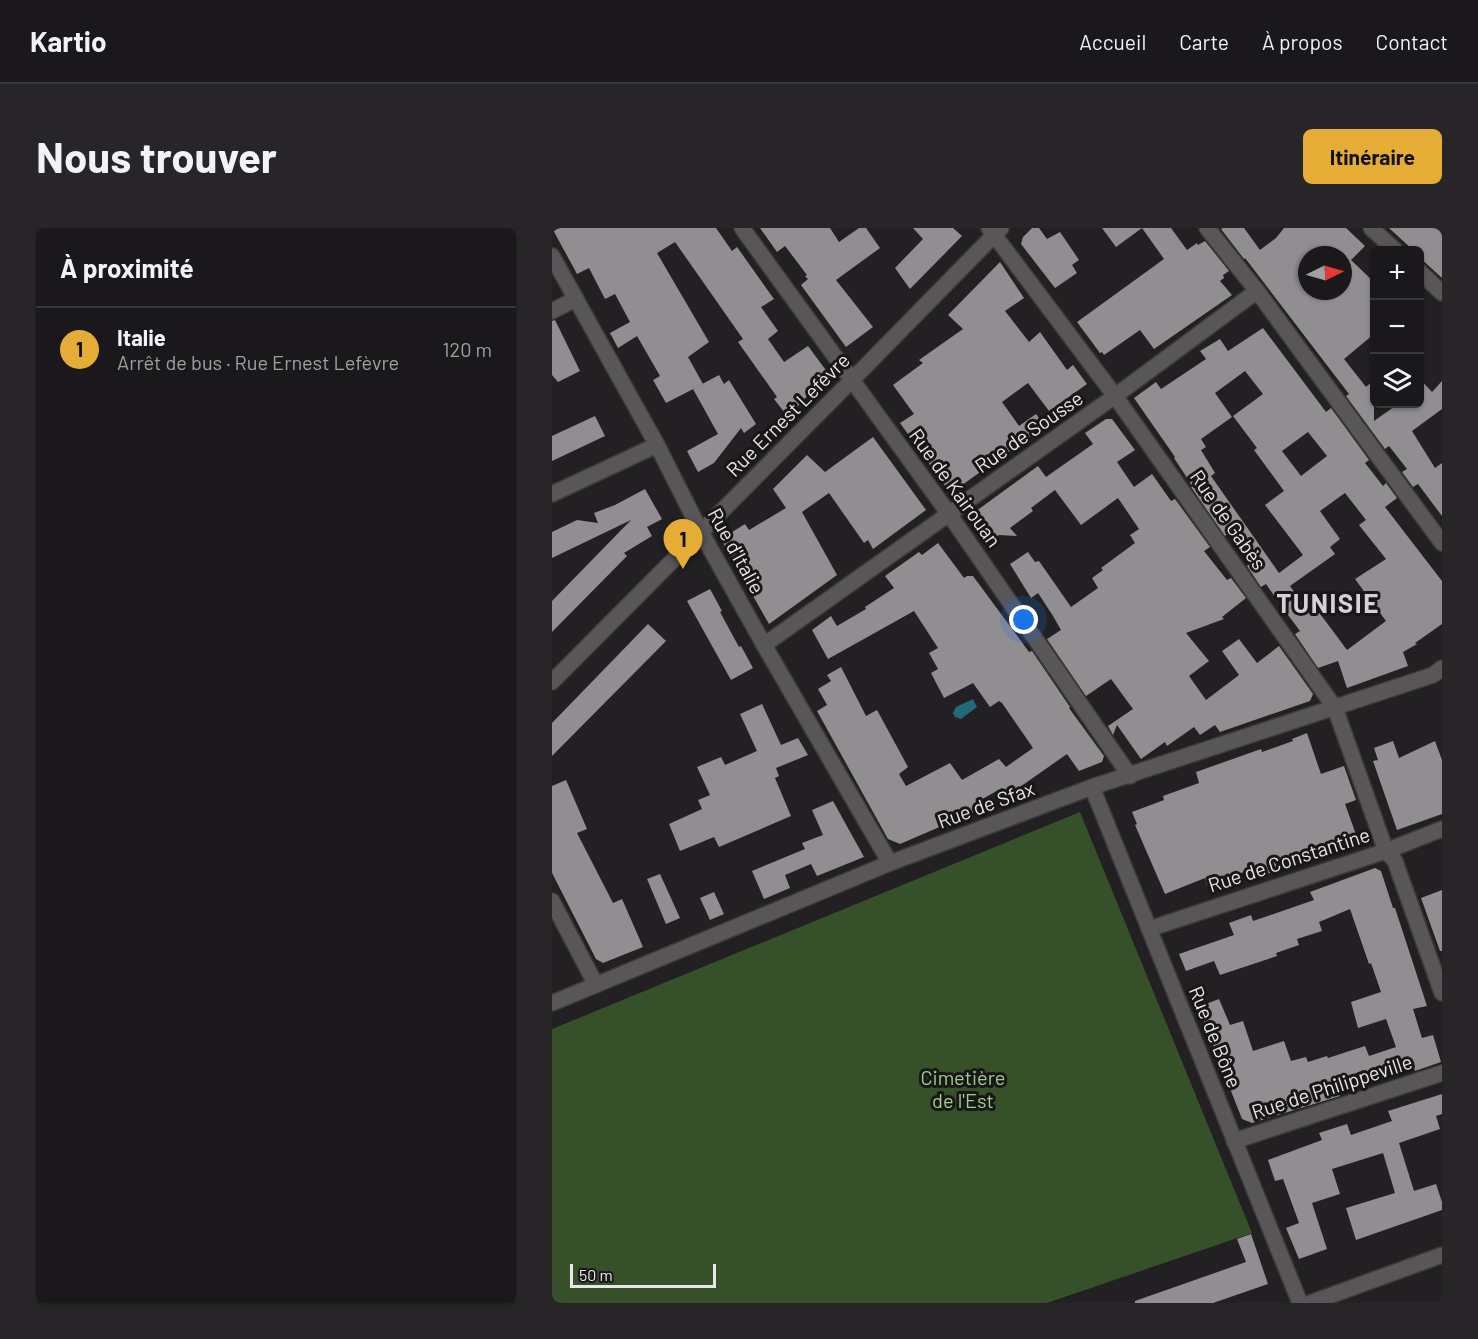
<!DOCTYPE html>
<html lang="fr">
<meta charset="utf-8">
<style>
body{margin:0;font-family:Barlow,sans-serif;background:#272527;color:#f1f3f6}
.controls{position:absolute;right:18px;top:18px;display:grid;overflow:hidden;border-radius:9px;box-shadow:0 2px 4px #0004}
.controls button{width:54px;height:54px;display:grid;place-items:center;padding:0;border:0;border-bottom:2px solid #383739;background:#1a181a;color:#f1f3f6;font:30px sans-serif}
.compass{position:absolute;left:746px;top:18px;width:54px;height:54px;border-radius:50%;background:#1a181a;box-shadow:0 2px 4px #0004;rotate:85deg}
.scale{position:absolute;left:18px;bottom:15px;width:146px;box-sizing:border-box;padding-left:6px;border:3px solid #e8e6e7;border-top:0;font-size:16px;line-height:21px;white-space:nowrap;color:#e8e6e7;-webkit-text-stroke:4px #191619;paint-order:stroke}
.you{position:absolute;left:472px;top:392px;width:21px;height:21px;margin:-15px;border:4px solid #fff;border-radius:50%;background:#1a73e8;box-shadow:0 0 0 9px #1a73e833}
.badge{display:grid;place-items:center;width:39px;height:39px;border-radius:50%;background:#e6ad36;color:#111;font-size:20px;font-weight:700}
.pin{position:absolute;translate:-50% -50px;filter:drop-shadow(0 2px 3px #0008)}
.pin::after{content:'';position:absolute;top:32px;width:21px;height:18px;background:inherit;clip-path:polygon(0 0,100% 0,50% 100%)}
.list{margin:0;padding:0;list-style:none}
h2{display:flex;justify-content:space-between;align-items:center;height:78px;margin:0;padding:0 24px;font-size:26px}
h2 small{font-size:20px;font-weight:400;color:#9fa0a2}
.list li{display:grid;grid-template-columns:39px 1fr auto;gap:18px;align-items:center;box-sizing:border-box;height:84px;padding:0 24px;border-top:2px solid #383739}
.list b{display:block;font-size:22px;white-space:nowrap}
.list p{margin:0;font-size:20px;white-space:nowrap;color:#9fa0a2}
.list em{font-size:20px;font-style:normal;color:#9fa0a2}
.icon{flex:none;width:33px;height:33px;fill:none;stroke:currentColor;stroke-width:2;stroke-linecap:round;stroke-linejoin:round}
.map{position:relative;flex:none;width:890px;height:1075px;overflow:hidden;border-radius:9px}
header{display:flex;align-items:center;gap:36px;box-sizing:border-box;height:84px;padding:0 30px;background:#1a181a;border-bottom:2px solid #383739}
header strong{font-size:28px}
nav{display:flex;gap:33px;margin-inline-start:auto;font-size:21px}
.intro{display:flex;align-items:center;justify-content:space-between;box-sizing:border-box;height:144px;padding:0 36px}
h1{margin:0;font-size:42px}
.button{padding:15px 27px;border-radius:9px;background:#e6ad36;color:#111;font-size:21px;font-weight:700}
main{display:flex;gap:36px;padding:0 36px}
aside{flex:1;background:#1a181a;border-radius:9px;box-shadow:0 2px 4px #0004}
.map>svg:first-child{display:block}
.green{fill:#36502a}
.water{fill:#236976}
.building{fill:#918e91;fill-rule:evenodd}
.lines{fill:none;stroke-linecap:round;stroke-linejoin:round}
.minor-casing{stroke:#3c3a3b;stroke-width:18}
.minor{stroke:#595659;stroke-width:15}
.labels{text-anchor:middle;stroke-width:6;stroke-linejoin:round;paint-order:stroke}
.street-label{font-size:20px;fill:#e8e6e7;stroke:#191619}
.park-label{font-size:20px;fill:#9bd183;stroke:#191619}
.district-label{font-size:26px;font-weight:bold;letter-spacing:1.5px;fill:#d5d1d4;stroke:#191619}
</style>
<header>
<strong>Kartio</strong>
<nav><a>Accueil</a><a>Carte</a><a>À propos</a><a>Contact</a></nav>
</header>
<div class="intro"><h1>Nous trouver</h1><a class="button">Itinéraire</a></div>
<main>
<aside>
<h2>À proximité<small></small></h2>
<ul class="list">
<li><span class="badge">1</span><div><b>Italie</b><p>Arrêt de bus · Rue Ernest Lefèvre</p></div><em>120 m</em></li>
</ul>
</aside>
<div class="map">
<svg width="890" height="1075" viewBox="0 0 890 1075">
<rect width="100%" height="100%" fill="#222022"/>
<polygon class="green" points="528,584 700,1005 495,1075 0,1075 0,801"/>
<polygon class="water" points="421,471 425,479 409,491 403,489 401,485 404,479"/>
<g class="building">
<polygon points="0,0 164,0 180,23 185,19 222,71 209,79 226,103 216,111 232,134 256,118 276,145 236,189 222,171 225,169 186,114 191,111 123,14 105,25 157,114 136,129 151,156 114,175 101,152 108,148 85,108 66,120 58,105 78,94 63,66 53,71 37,40 25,46"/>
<polygon points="208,0 278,0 287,14 307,0 314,0 328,20 284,52 321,99 294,119 249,57 256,51 253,48 255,47 233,18 225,24"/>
<polygon points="361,0 401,0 410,8 358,61 343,40 371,11"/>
<polygon points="480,0 487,0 495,11 508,4 527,32 520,37 525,45 503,60 469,16 471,9"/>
<polygon points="550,0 590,0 564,19"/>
<polygon points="590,0 619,0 635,22 645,15 646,17 653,13 677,43 671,47 672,50 668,53 680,67 602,121 588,102 552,127 550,124 548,125 525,94 612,31"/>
<path d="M671 0H692L708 22 724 10 732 0H794L813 18 799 32 822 54V106L792 131 814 159 822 152V193L846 176H867V150L880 164 890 153V181L860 203 883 240 890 235V288L866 256 861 259 850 244 855 241 837 218 833 221 794 168 797 166 693 30 692 31 669 1ZM755 27H791V63H755Z"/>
<polygon points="837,0 890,0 890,50 867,29 867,22 861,22"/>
<polygon points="448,34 472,70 453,83 477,114 488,104 515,142 521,137 535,156 497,183 476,155 450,174 467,198 484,186 493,198 403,262 396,262 348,195 362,186 341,157 371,135 367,132 411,101 396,87"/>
<polygon points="3,92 28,143 6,154 0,147 0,93"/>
<path d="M711 100 774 184 779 180 817 232 813 235 831 258 834 255 845 270 833 279 890 353V396L863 415 865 416 851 424 856 438 795 460 786 433 766 440 743 406 748 403 730 379 745 368 759 388 766 383 795 422 834 393 803 351 834 331 807 297 814 292 793 265 768 283 788 311 778 319 783 326 738 358 743 365 725 372 714 356 709 359 695 338 699 335 677 305 673 308 639 259H641L622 230 623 229 582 170 604 154 609 161 654 131 648 123 668 111 676 123ZM693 143 711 166 681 188 705 220 702 222 732 263 713 277 751 327 727 345 659 248 663 245 649 222 654 219 649 211 680 189 663 165ZM756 204 775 228 749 248 730 223Z"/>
<polygon points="167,147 172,156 177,152 204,196 192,205 189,200 162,235 146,244 135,223 166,206 141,161"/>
<polygon points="43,188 53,208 0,233 0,208"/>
<polygon points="554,191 560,191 583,222 565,234 582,259 600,246 619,273 623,271 658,319 652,323 675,352 679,350 694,370 670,389 672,391 634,405 657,433 637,448 654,472 687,447 670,423 687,411 705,435 727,418 761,466 758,473 668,504 663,497 648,507 642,499 615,518 613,514 589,531 565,497 561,507 556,498 581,481 559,451 534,468 495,411 509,402 501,388 486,365 479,370 458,336 476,324 483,334 487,333 519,379 546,360 540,350 551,342 549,340 583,315 578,307 587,301 566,270 529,297 503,262 479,280 481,283 458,300 465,308 447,307 434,315 416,289 486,238 494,249 541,216 533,205"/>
<polygon points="321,209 374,282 321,321 316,312 312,315 277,265 250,284 285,347 217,396 170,313 177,306 193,296 197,302 234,280 221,261 255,227 273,244"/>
<polygon points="93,261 110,291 95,299 100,308 72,325 75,328 0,404 0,373 79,292 0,330 0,304 25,292 46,295 42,285 63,277"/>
<polygon points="386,315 412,350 415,348 421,348 477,424 480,423 518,479 517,480 552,528 550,534 527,543 515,526 455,568 450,560 423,575 427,582 348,616 336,611 265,483 275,477 266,461 279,453 275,447 289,439 314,488 325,482 356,539 347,546 354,558 398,535 410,552 447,531 454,539 481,520 450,475 447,473 438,479 421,455 392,470 379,445 386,441 377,425 386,420 362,383 276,431 260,402 279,388 285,398 314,381 313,379 342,360 333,348 367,324 370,327"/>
<polygon points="158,361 170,383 168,384 187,419 189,418 201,440 179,452 135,373"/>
<polygon points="96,396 114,413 0,528 0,495"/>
<polygon points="210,476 229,517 246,510 256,527 224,540 227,548 223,550 239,588 167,619 162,609 128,623 117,596 150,581 146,572 158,567 145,539 169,529 173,537 205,523 188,486"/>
<polygon points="755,505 769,546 792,538 804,572 793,576 806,612 728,639 729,641 709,648 706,639 655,657 653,650 613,666 583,597 585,596 580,584 612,572 611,568 647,555 644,544 709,521 710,524 741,513 740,511"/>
<polygon points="841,513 847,530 883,513 890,532 890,586 845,602 821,533 826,532 822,520"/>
<polygon points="14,552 35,601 25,605 61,675 70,671 91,719 51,735 44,731 0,645 0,558"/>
<polygon points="281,573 312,629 265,648 259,636 233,647 238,660 212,671 200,643 253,621 250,615 271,607 260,582"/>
<polygon points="823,640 829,643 841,680 843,680 875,778 861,781 870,810 881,807 889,834 863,843 862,840 818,853 814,842 783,852 788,868 700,895 690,891 646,779 667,771 678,797 691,793 701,823 732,813 739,833 754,829 756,834 775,828 776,830 813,818 817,828 844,819 834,791 806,800 799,774 829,764 819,735 817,736 798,681 767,694 770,703 745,711 747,717 724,725 725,728 668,747 662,733 634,743 627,726 682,707 677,695 699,687 701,693 762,672 758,664"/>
<polygon points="108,646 128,690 114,696 95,651"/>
<polygon points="890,662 890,723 888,723 869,670"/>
<polygon points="162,664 172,686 158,692 148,670"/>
<polygon points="890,866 890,886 884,888 888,901 847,915 862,963 884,956 890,974 890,982 804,1012 794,980 843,965 831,925 780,941 788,966 760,975 775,1021 747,1031 734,1000 747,995 731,951 723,953 716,932 770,912 767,905 795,896 799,907 840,893 836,883"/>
<polygon points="699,1006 716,1056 661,1075 583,1075 583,1073 694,1034 685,1011"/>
</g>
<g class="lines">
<g class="minor-casing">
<g id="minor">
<polyline points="190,0 397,286 578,548"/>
<polyline points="437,0 563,168 783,480 834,623 843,633 890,765"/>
<polyline points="655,0 705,63 890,315"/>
<polyline points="819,0 843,22"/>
<polyline points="0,28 105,217 149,304 212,417 338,635"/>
<polyline points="868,44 890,65"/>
<polyline points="0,83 24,71"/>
<polyline points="0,266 105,217"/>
<polyline points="212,417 563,168 705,63"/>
<polyline points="0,454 299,153 449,0"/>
<polyline points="540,559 748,1075"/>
<polyline points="0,673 44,757"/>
<polyline points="597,701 834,623 890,601"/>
<polyline points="0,775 338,635 540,559 881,447 890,440"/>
<polyline points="682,913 890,845"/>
<polyline points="758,1075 890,1027"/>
</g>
</g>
<use href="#minor" class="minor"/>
</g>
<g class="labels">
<g class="street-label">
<text transform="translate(236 187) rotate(-45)" y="7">Rue Ernest Lefèvre</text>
<text transform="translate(477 204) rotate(-35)" y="7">Rue de Sousse</text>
<text transform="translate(403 260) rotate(54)" y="7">Rue de Kairouan</text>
<text transform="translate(676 292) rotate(55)" y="7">Rue de Gabès</text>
<text transform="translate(184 323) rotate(61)" y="7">Rue d'Italie</text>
<text transform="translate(434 577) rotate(-20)" y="7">Rue de Sfax</text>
<text transform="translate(737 632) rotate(-18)" y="7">Rue de Constantine</text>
<text transform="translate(663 809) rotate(68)" y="7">Rue de Bône</text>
<text transform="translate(780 859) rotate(-18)" y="7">Rue de Philippeville</text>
</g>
<g class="park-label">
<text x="411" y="857">Cimetière<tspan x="411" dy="23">de l'Est</tspan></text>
</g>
<g class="district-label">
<text x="776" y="385">TUNISIE</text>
</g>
</g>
</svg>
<div class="controls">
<button>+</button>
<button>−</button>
<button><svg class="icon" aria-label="layers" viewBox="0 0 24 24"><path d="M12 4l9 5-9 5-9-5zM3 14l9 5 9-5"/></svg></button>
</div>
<svg class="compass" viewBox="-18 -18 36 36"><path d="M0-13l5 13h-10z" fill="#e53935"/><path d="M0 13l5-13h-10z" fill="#9fa0a2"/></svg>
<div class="scale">50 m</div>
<div class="you"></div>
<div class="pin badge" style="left:131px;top:341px">1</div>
</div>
</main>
